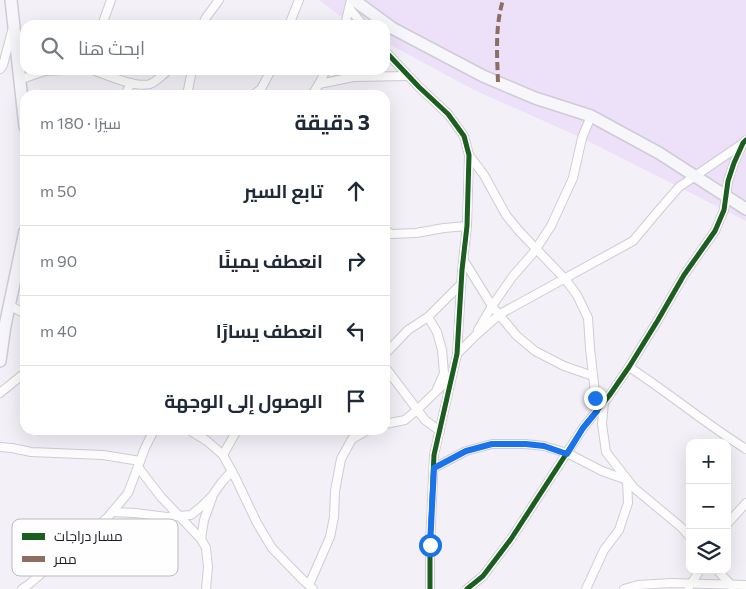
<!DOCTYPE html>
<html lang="ar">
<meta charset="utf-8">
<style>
body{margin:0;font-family:Commissioner,Cairo,sans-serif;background:#f2f2f3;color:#1f2937;direction:rtl}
.controls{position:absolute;right:15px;bottom:15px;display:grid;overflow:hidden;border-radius:10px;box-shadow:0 5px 20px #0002}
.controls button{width:45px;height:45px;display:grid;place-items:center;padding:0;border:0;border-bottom:1px solid #e0e1e3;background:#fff;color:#1f2937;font:25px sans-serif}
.stop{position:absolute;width:15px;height:15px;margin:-11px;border:4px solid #1a73e8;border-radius:50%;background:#fff}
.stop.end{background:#1a73e8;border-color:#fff;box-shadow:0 1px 5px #0008}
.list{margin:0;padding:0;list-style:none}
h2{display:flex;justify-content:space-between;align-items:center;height:65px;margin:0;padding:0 20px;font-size:21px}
h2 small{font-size:16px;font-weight:400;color:#747a83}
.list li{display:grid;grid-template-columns:32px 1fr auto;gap:15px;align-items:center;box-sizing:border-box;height:70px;padding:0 20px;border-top:1px solid #e0e1e3}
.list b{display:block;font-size:19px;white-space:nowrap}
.list em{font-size:16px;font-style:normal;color:#747a83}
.icon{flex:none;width:28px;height:28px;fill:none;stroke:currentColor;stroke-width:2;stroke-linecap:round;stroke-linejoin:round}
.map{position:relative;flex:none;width:746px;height:589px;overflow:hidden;direction:ltr}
.search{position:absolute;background:#fff;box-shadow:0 5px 20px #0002;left:20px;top:20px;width:370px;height:55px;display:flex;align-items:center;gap:12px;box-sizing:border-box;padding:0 18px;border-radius:15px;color:#747a83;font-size:19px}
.panel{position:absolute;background:#fff;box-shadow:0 5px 20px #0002;left:20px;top:90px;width:370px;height:345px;border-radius:15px;direction:rtl}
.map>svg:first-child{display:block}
.green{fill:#ece1f9}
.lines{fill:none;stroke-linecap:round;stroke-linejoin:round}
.street-casing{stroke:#d0cbd5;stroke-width:10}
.secondary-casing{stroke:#d0cbd5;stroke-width:14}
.street{stroke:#fdfdfe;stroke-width:8}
.secondary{stroke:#f7f6fa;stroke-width:11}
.quiet{stroke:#8d6e63;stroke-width:4;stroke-dasharray:8 4;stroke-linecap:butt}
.cycleway-casing{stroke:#fefefe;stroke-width:8}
.cycleway{stroke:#1b5e20;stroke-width:5}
.route{stroke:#1a73e8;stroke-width:6}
.key{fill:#fefefe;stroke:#bbbabd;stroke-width:1}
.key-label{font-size:14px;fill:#201a26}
</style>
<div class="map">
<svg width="746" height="589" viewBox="0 0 746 589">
<rect width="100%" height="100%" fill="#f4f0f8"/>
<polygon class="green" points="319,0 746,0 746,221 582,138 474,90 385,42 385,25 355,25 347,21"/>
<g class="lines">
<g class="street-casing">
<g id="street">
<polyline points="349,8 363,25"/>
<polyline points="102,25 111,0"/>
<polyline points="203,25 205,19 219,0"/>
<polyline points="289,25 299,0"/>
<polyline points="345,25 351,0"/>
<polyline points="385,51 419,87 448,114 464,136 469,155 467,226 462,270 457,354 434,455 430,545 430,589"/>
<polyline points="0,69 3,65 12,31"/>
<path d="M92 70C107 75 135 88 150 84 156 82 163 74 169 70"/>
<polyline points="19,80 45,71 64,70"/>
<polyline points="319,84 353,77 408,76"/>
<polyline points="125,95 131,83"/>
<polyline points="187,95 192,70"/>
<polyline points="253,95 261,89 271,70"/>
<polyline points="312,95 319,84 326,70"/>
<polyline points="469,155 484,175 506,215 520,232 565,279 577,295 588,318 590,348 597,411"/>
<polyline points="385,229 391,234 416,233 444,228 467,226"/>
<polyline points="463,259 492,306 516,335 535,351 564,366 593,376"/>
<polyline points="9,305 25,314"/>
<polyline points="428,317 437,332 442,350 444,373 437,389"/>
<polyline points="478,330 492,306 513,276 534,252 551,226 573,178 582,138 591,116"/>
<polyline points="385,351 387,352 408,330 428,317 461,284"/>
<polyline points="457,354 475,336 500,314 633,241 659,210 679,187 742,144"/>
<polyline points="385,367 425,420 440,431"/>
<path d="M629 367C669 393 706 424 746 449"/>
<polyline points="0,393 21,376 25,374"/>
<polyline points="604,402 602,424 606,452 634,488 681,527 690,537"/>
<polyline points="385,424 405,420 417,410 451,377"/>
<polyline points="189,430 207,441 223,455 236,479 257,523 272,548 301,578 313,589"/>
<polyline points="0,447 12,448 31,452 103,455 140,461"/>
<polyline points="223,455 237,430"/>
<polyline points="138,467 161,497 201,539"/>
<polyline points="434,468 466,451 492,444 525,444 544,446 567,453 602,471 627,480 628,503 619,530 604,550 586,589"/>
<polyline points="112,512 135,513 167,517 191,515 202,506 212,496 222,482 232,471"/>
<polyline points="727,524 746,503"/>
<polyline points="717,570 732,586"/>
<polyline points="309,585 330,537 334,517 335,491 341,459 352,439 368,430"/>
<polyline points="689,587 700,570"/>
<polyline points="22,589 28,585 108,517 128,493 145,448 154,430"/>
<polyline points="206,589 208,567 206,548 201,539 204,520 212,498"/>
<polyline points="467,589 483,576 511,539 583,428 609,396 629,367 658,320 684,275 715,231 724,210 728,181 734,163 743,143 746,140"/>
<polyline points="624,589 638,585 671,583 746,585"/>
</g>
</g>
<g class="secondary-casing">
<g id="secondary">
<polyline points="11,0 25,127"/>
<polyline points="354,0 392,28 483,76 535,98 591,116 659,153 746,209"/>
<polyline points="0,361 5,326 25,231"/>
</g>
</g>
<use href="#street" class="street"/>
<use href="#secondary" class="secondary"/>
<path class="quiet" d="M498 82C497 55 495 26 503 0"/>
<g class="cycleway-casing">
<g id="cycleway">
<polyline points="385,51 419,87 448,114 464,136 469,155 467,226 462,270 457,354 434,455 430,545 430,589"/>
<polyline points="467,589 483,576 511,539 583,428 609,396 629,367 658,320 684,275 715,231 724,210 728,181 734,163 743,143 746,140"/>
</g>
</g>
<use href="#cycleway" class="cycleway"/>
</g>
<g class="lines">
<polyline class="route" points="430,545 434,468 466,451 492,444 526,444 544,446 567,454 583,428 597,411 595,398"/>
</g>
<rect x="12" y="519" width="166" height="57" rx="8" class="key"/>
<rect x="22" y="533" width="23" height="7" fill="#1b5e20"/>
<rect x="22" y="556" width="23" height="6" fill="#8d6e63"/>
<g class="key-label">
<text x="54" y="541">مسار دراجات</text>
<text x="54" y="564">ممر</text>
</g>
</svg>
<div class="controls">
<button>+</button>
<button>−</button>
<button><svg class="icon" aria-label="layers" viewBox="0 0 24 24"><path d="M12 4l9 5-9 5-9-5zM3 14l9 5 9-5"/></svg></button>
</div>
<div class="stop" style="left:430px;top:545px"></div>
<div class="stop end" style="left:595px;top:398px"></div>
<div class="search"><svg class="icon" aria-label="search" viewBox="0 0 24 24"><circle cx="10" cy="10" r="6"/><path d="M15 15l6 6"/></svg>ابحث هنا</div>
<section class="panel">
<h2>3 دقيقة<small>سيرًا · 180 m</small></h2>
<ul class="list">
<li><svg class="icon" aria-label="ahead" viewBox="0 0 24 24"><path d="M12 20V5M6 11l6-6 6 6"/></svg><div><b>تابع السير</b></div><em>50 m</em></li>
<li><svg class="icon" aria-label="right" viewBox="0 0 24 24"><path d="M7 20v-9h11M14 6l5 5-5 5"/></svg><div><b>انعطف يمينًا</b></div><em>90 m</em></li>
<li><svg class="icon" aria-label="left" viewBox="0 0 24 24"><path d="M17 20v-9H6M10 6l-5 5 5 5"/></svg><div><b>انعطف يسارًا</b></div><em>40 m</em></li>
<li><svg class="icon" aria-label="arrive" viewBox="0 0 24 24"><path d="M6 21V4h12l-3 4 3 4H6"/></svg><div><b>الوصول إلى الوجهة</b></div></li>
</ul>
</section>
</div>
